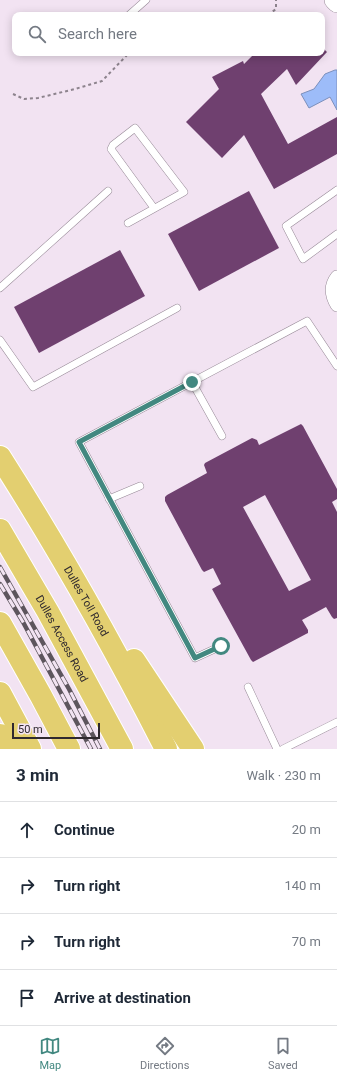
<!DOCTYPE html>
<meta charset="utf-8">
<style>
body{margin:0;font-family:Roboto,sans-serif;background:#f6f6f7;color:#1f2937}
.scale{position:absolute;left:12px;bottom:10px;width:88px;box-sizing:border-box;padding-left:4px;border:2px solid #2f292e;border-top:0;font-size:11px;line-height:14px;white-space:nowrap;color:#2f292e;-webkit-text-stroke:3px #f2e3f2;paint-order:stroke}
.stop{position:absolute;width:12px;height:12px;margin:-9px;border:3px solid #428880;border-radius:50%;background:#fff}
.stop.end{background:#428880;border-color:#fff;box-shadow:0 1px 4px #0008}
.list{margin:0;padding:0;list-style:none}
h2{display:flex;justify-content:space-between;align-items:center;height:52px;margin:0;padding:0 16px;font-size:17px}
h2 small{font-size:13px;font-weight:400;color:#747a83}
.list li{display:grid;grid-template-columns:26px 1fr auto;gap:12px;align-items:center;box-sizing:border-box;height:56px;padding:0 16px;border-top:1px solid #e0e1e3}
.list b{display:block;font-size:15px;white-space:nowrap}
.list em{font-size:13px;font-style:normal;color:#747a83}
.icon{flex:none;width:22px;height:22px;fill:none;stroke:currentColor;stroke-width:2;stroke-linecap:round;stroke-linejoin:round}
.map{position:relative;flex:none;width:337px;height:749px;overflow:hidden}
.search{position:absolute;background:#fff;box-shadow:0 2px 10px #0003;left:12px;right:12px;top:12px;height:44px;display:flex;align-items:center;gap:10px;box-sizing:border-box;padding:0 14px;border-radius:8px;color:#747a83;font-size:15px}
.sheet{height:276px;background:#fff}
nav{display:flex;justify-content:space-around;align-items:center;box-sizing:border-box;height:56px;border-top:1px solid #e0e1e3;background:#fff;font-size:11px;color:#747a83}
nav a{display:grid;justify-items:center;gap:2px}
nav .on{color:#428880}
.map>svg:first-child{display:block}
.water{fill:#9dbcf9;stroke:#7c90bc}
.building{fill:#6f406f;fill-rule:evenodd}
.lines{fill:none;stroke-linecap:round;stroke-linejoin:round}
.lane-casing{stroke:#978997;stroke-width:8}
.street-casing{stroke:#978997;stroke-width:14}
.secondary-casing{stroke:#978997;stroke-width:20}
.highway-casing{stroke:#fff;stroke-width:24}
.path{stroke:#8d838d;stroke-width:2;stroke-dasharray:3 3;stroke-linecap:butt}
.lane{stroke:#fff;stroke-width:7}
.street{stroke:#fff;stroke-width:13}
.secondary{stroke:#fff;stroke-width:19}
.highway{stroke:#e3cf70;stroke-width:22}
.rail-casing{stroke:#5d555d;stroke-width:4.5}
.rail{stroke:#f2e3f2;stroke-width:3;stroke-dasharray:9;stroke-linecap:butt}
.route{stroke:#428880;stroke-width:5}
.labels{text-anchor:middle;stroke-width:4;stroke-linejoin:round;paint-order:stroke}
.street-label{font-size:11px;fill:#2f292e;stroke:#f2e3f2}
</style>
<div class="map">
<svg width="337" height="749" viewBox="0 0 337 749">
<rect width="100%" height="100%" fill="#f2e3f2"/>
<polygon class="water" points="335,70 337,70 337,110 330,97 309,108 301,94 314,89 325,74"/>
<g class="building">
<polygon points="322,47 327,52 296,85 287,69 261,94 288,144 337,117 337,154 274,189 244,135 222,158 186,122 219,89 212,77 243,61 244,64 255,53 322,53"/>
<polygon points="249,191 279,248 199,291 168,234"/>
<polygon points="120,250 145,296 39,353 14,307"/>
<path d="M301 424 303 426 337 489V499L332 502 337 512V618L334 619 332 617 326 607 302 620 308 630V633L306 634 253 662 251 660 212 589 221 584 213 568 204 572 202 570 165 501V497L167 495 207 473 204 465 205 463 252 438 257 440 259 445ZM265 495 311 580 289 591 243 507Z"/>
</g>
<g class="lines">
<g class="lane-casing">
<g id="lane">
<polyline points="129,15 146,0"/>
<polyline points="337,190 286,226 303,259 337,234"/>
<polyline points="128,223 184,192 135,128 113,145 111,149 154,208"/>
<polyline points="0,288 108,191"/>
<polyline points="0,340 33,387 177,308"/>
<polyline points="192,382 222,436"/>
<polyline points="109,499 140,486"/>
<polyline points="221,646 195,658 79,442 307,321 337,366"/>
<polyline points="248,687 277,749"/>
<polyline points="283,749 337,722"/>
</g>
</g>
<g class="street-casing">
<path id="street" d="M337 277C330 286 331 295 337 305"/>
</g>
<g class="secondary-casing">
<polyline id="secondary" points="334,0 337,3"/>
</g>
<g class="highway-casing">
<g id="highway">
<path id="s1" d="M0 457C60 551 115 649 166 749"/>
<path id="s2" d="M0 530 48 612 122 749"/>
<polyline points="0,623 41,696 69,749"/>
<polyline points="134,660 193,749"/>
<polyline points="0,693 30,749"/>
<polyline points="0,735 7,749"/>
</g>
</g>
<g class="path">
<polyline points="268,15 276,9 276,0"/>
<polyline points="13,94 24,99 38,98 75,89 102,81 129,53"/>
</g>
<use href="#lane" class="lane"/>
<use href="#street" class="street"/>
<use href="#secondary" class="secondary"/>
<use href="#highway" class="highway"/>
<g class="rail-casing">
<g id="rail">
<polyline points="0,567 69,689 100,749"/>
<polyline points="0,584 23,622 91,749"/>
</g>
</g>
<use href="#rail" class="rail"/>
</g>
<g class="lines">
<polyline class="route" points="192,382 79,442 195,658 221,646"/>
</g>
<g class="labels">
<g class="street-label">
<text dy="4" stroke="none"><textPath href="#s1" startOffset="168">Dulles Toll Road</textPath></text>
<text dy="4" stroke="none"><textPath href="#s2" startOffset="125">Dulles Access Road</textPath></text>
</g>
</g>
</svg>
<div class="scale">50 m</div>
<div class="stop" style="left:221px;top:646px"></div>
<div class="stop end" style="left:192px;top:382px"></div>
<div class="search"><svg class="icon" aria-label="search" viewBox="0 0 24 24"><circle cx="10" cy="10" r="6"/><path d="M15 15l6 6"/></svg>Search here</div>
</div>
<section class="sheet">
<h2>3 min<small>Walk · 230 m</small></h2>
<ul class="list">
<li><svg class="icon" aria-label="ahead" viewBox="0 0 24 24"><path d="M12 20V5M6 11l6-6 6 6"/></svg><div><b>Continue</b></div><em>20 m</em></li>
<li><svg class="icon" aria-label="right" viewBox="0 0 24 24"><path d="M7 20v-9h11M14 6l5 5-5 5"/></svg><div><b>Turn right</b></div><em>140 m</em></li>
<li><svg class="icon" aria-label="right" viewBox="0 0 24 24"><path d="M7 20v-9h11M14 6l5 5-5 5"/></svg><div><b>Turn right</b></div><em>70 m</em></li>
<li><svg class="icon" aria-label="arrive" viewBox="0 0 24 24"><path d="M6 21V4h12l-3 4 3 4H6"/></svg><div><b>Arrive at destination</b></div></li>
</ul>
</section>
<nav>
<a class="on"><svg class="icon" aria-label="map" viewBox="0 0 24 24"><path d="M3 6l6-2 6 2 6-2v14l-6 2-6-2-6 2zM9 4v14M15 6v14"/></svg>Map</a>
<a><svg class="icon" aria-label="directions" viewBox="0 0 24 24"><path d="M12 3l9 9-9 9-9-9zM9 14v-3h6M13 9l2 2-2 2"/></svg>Directions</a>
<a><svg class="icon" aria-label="saved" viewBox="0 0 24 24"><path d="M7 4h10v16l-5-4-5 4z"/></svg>Saved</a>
</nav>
